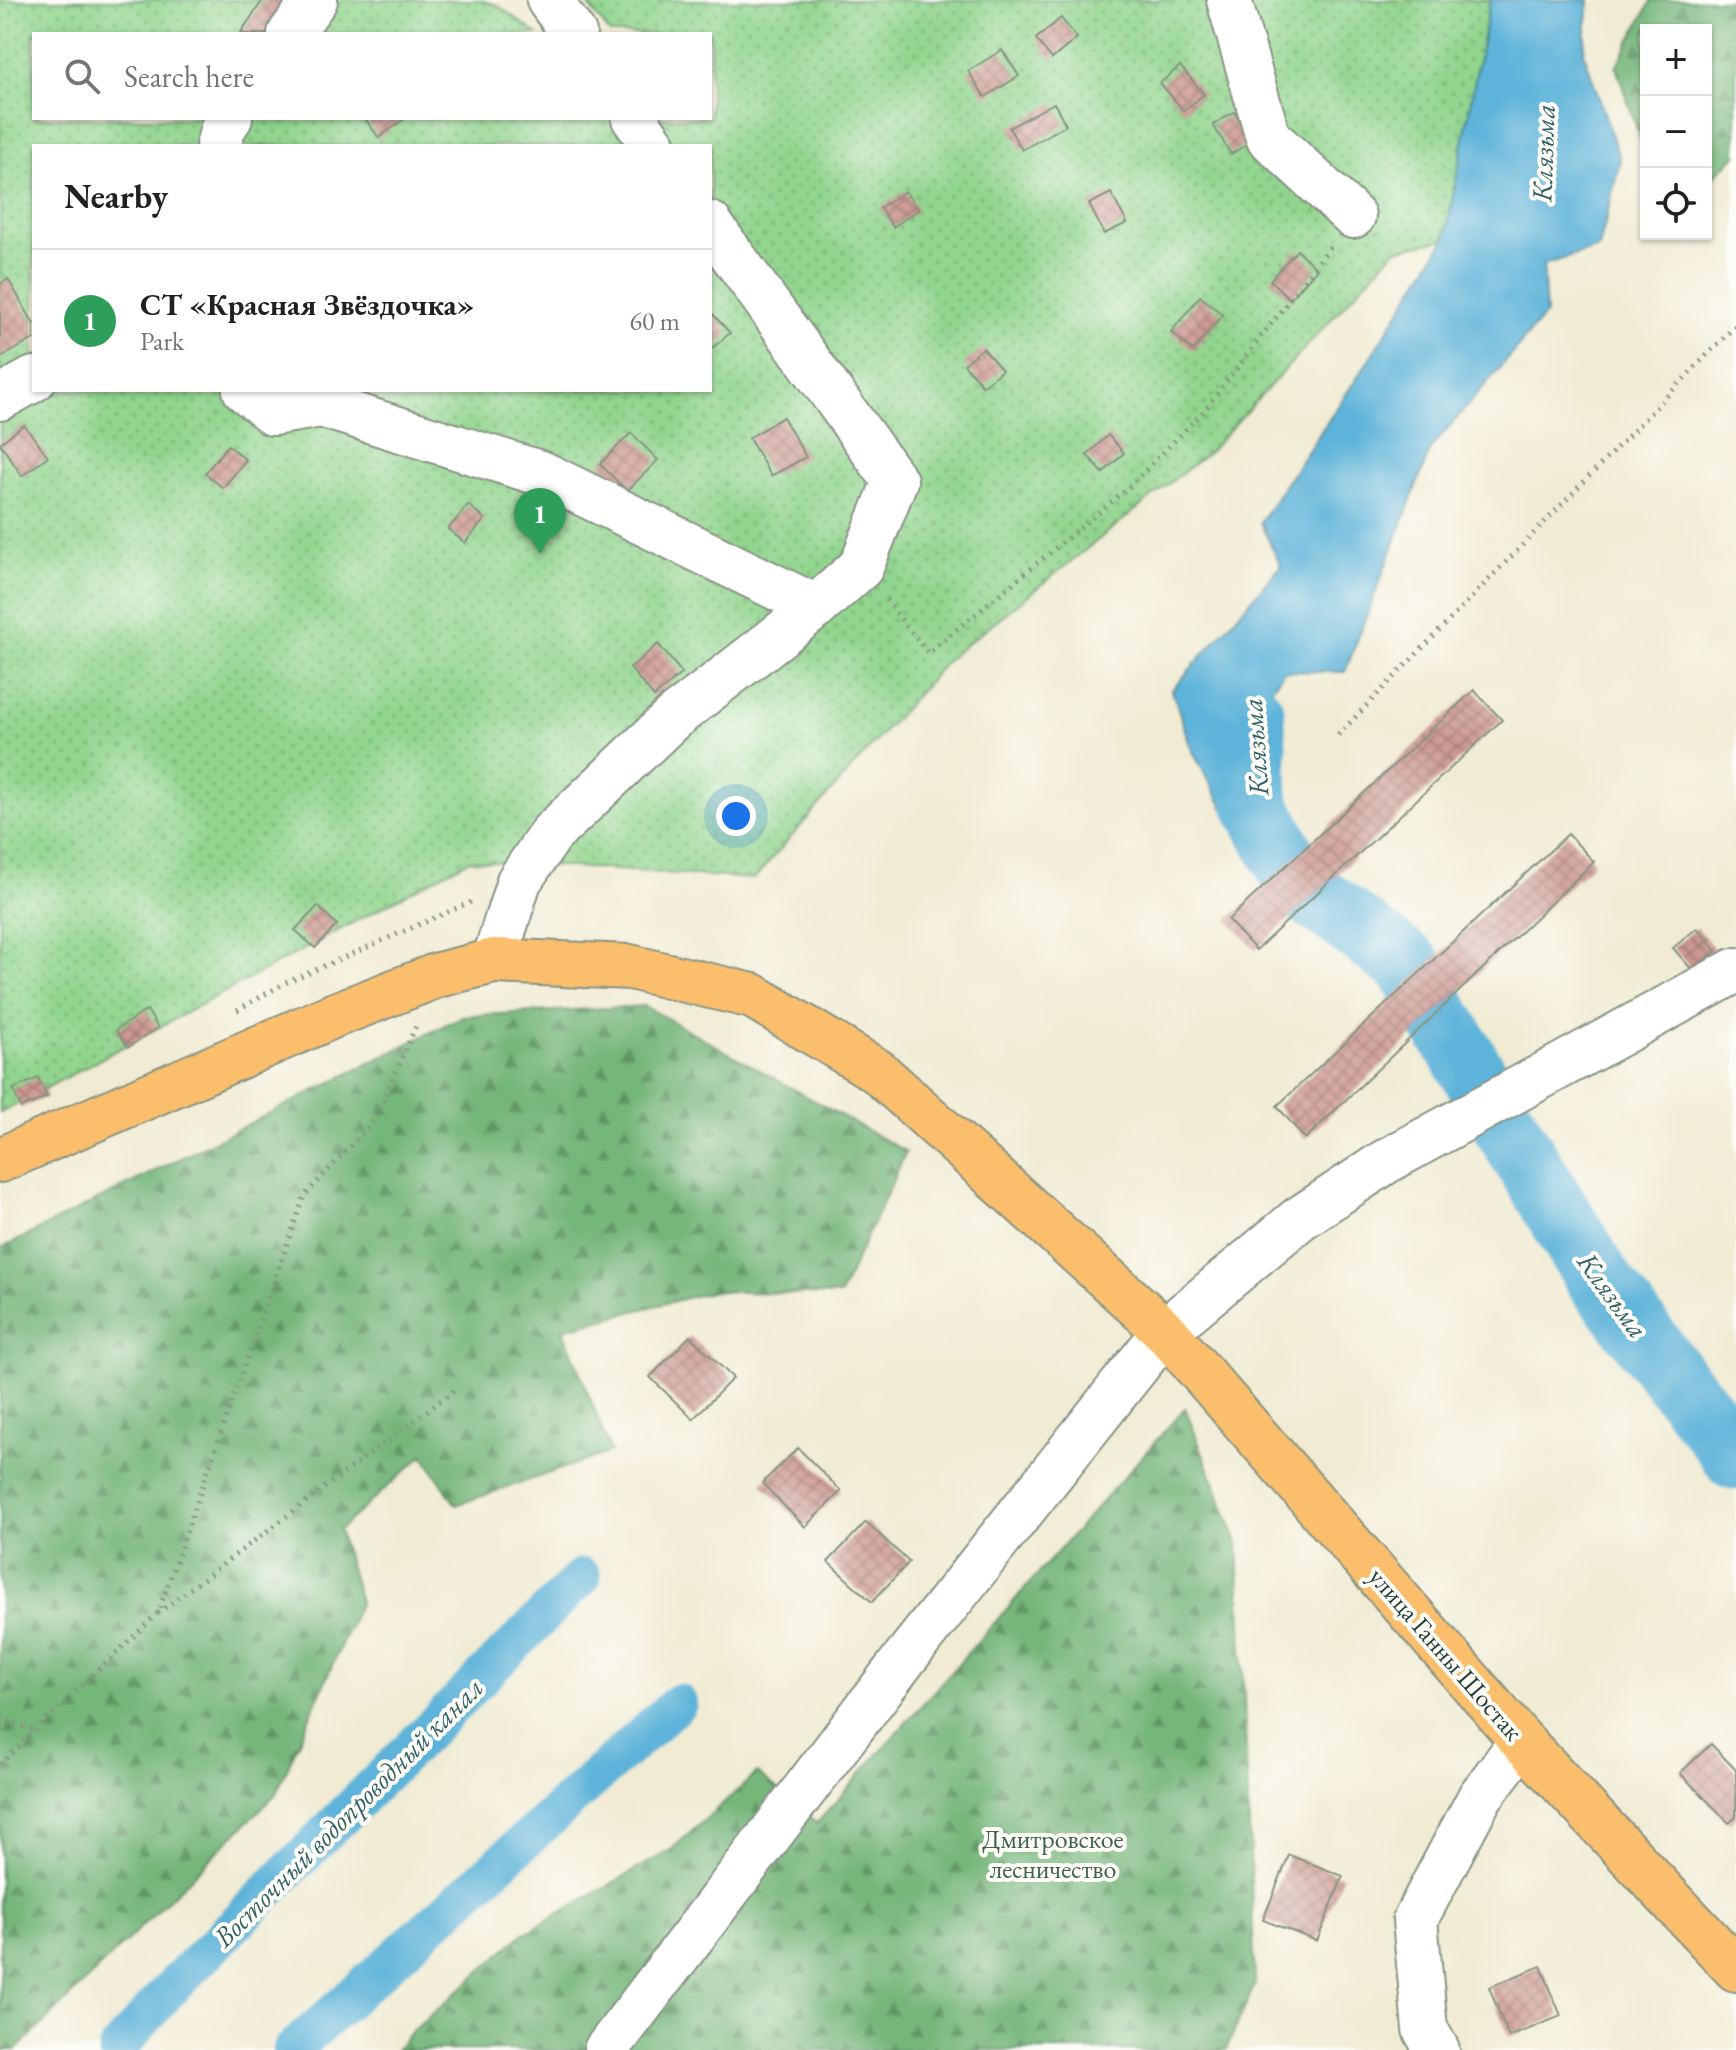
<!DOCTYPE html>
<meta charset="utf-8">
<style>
body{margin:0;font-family:"EB Garamond",serif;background:#f6f6f6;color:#202124}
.controls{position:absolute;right:24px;top:24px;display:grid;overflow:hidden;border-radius:0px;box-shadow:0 2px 6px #0004}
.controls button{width:72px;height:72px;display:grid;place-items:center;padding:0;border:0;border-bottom:2px solid #e0e0e0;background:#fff;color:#202124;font:40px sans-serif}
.you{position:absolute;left:736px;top:816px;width:28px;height:28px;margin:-20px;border:6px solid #fff;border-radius:50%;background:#1a73e8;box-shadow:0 0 0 12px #1a73e833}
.badge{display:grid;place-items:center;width:52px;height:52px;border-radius:50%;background:#b5179e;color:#fff;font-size:26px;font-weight:700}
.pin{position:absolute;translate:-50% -66px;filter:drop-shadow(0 2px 4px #0008)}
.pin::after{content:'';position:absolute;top:42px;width:28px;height:24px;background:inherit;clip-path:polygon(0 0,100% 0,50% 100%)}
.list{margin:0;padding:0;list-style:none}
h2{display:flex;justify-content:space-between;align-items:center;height:104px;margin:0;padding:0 32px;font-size:34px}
h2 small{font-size:26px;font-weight:400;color:#757577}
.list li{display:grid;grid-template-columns:52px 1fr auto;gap:24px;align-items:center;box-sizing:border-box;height:144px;padding:0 32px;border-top:2px solid #e0e0e0}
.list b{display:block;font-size:30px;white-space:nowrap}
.list p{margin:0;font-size:26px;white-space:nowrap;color:#757577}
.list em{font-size:26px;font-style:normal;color:#757577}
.icon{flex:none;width:44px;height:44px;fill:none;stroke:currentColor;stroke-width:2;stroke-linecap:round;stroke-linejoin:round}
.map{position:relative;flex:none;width:1736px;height:2050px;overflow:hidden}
.search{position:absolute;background:#fff;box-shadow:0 2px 6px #0004;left:32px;top:32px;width:680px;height:88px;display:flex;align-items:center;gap:20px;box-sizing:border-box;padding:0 28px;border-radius:0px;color:#757577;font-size:30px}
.panel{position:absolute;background:#fff;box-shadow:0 2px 6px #0004;left:32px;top:144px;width:680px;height:248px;border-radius:0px}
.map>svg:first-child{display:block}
.forest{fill:url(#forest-firs);stroke:#4a7a56;stroke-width:2}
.garden{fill:url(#garden-dots);stroke:#588961;stroke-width:2;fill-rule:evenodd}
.water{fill:#5db3d9;stroke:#3e7886;stroke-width:2}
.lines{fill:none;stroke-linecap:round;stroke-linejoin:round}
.canal{stroke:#5db3d9;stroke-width:38}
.river{stroke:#5db3d9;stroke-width:66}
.building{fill:url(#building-cross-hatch)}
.minor-casing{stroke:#889484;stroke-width:48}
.major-casing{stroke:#889484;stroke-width:48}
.path{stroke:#889484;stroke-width:5;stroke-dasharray:2 6;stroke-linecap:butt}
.minor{stroke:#fff;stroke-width:44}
.major{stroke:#fabe6d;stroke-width:44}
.labels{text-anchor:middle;stroke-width:8;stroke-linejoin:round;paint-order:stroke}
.street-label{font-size:26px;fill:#1f3d34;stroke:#fdfcf7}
.park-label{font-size:26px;fill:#3c634a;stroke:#fdfcf7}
.water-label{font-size:28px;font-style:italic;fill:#326066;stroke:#fdfcf7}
</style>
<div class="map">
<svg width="1736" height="2050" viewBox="0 0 1736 2050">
<defs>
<pattern id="forest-firs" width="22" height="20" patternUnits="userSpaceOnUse" patternTransform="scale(2)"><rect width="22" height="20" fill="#74b679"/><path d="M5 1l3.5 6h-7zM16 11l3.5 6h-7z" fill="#5f9564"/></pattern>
<pattern id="garden-dots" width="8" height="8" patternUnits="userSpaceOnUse" patternTransform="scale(2)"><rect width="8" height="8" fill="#91d58e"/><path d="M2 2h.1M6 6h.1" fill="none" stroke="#76ae75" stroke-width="1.8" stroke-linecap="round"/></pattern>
<pattern id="building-cross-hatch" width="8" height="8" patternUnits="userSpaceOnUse" patternTransform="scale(2)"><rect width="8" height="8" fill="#cd9791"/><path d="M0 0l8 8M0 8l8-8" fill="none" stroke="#a67c77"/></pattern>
</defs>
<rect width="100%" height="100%" fill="#fdfcf7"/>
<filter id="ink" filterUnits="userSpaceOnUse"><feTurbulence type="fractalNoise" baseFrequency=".0125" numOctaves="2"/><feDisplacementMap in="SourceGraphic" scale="16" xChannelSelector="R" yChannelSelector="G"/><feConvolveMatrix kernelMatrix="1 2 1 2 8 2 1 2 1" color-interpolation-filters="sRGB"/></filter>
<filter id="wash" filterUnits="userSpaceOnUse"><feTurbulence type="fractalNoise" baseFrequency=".006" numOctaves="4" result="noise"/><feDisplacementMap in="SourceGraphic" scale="32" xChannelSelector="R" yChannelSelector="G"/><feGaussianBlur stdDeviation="1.8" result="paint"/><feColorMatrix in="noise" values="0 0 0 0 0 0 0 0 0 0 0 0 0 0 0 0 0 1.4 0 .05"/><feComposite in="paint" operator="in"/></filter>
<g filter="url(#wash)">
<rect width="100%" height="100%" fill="#f1ebd3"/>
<g class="forest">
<polygon points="1652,0 1736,0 1736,156 1706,184 1706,30 1646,30 1646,156 1616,67"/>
<polygon points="645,1006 906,1152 840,1295 714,1291 563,1329 611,1452 456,1505 423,1455 339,1530 360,1602 276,1794 16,2050 0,2050 0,1249 463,1016"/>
<polygon points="1185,1408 1238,1543 1255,1984 1226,2050 396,2050 406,2037 523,1934 672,1849 757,1773 817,1823"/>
</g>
<path class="garden" d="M0 0H480L497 5 537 34H34V118H710V34H610L585 0H1490L1445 239 1395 250 1210 451 949 658 754 879 469 860 0 1113ZM34 146H710V390H34Z"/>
<polygon class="water" points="1490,0 1589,0 1584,53 1620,160 1599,248 1543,265 1546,314 1431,448 1345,672 1284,671 1265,698 1278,801 1224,809 1191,748 1172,690 1281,566 1260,522 1363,369 1445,239"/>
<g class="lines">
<g class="canal">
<polyline points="117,2050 170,1989 582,1577"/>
<polyline points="292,2050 678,1703"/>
</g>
<polyline class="river" points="1252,715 1256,804 1299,885 1408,965 1599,1280 1736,1457"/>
</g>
<g id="blocks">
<g class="building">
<polygon points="263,0 279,0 294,11 278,34 244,34 241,32"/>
<polygon points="1061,18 1077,38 1052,59 1036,39"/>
<polygon points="1002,50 1019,76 985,97 968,71"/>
<polygon points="1180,66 1204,94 1184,111 1160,83"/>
<polygon points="1054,103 1066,125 1022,150 1009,128"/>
<polygon points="1234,112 1253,140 1231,154 1213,125"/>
<polygon points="369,118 405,118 379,138 366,120"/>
<polygon points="905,191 918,210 893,227 880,208"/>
<polygon points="1111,193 1127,223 1104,234 1089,204"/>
<polygon points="1297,250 1317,269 1290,299 1270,280"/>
<polygon points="8,279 34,324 34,339 0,358 0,284"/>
<polygon points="1200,296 1223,315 1193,351 1171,332"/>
<polygon points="710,311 730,333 710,350"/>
<polygon points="983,348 1002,370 983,386 964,364"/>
<polygon points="783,417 806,457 771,476 749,438"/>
<polygon points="24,425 48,456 22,476 0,443"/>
<polygon points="631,433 658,460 627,491 600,464"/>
<polygon points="1108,435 1124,453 1103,473 1087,455"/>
<polygon points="228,445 246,460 223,488 205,473"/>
<polygon points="468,505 485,519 465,543 448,529"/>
<polygon points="658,644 682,673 654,697 630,668"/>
<polygon points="1474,690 1502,720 1256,950 1228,920"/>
<polygon points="1568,834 1594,862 1305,1139 1277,1106"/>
<polygon points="318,906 337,925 315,948 295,930"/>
<polygon points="1697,928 1716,951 1693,971 1673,948"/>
<polygon points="147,1010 158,1028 128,1047 116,1030"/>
<polygon points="38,1078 47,1097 21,1108 13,1089"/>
<polygon points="690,1336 733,1378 693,1419 650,1377"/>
<polygon points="798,1448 841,1491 805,1527 762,1483"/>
<polygon points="866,1522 909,1562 872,1602 828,1562"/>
<polygon points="1711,1744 1736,1770 1736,1817 1729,1823 1680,1773"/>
<polygon points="1289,1855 1343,1876 1317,1941 1263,1920"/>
<polygon points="1541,1966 1561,2016 1509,2037 1489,1987"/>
</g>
</g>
</g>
<g filter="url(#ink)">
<use href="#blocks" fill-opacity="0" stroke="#889484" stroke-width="2"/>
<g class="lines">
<g class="minor-casing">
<g id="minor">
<polyline points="549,0 574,34"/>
<polyline points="1229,0 1268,137 1353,216"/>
<polyline points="290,34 315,0"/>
<polyline points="634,118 654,146"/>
<polyline points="218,146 223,128 230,118"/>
<polyline points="245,390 273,413 321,405 543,474 816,607"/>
<polyline points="0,398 34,379"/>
<polyline points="494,961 519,881 551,834 673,718 816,607 861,567 895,481 710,224"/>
<polyline points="606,2050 905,1658 1165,1331 1299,1219 1385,1162 1736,970"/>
<polyline points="1437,2050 1425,2029 1415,1920 1480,1797 1522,1741"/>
</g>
</g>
<g class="major-casing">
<polyline id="major" points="0,1160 335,1015 438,975 494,961 630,967 753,996 877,1071 1165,1331 1522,1741 1736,1969"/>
</g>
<g class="path">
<polyline points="886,600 928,653 1126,490 1204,411 1330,247"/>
<polyline points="1338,735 1736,325"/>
<polyline points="237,1010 285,983 471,902"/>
<polyline points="158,1613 456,1389"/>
<polyline points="0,1718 36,1731"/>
<polyline points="0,1764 158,1613 304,1196 374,1121 416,1026"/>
</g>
<use href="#minor" class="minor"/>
<use href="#major" class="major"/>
</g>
</g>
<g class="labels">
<g class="street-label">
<text transform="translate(1446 1654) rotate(49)" y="9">улица Ганны Шостак</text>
</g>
<g class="park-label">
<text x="1053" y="1848">Дмитровское<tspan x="1053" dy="30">лесничество</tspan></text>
</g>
<g class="water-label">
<text transform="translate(1543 153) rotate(-88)" y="10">Клязьма</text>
<text transform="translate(1255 747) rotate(-94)" y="10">Клязьма</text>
<text transform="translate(1613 1295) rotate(54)" y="10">Клязьма</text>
<text transform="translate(348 1812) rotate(-45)" y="10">Восточный водопроводный канал</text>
</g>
</g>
</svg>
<div class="controls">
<button>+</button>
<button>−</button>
<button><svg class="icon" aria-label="locate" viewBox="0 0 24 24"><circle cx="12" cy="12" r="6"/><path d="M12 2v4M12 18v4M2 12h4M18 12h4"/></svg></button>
</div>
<div class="you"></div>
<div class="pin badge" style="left:540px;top:554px;background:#2e9e5b">1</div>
<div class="search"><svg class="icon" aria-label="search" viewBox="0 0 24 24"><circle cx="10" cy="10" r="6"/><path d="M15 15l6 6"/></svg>Search here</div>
<section class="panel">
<h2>Nearby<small></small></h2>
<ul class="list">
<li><span class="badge" style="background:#2e9e5b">1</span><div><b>СТ «Красная Звёздочка»</b><p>Park</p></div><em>60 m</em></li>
</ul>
</section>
</div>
